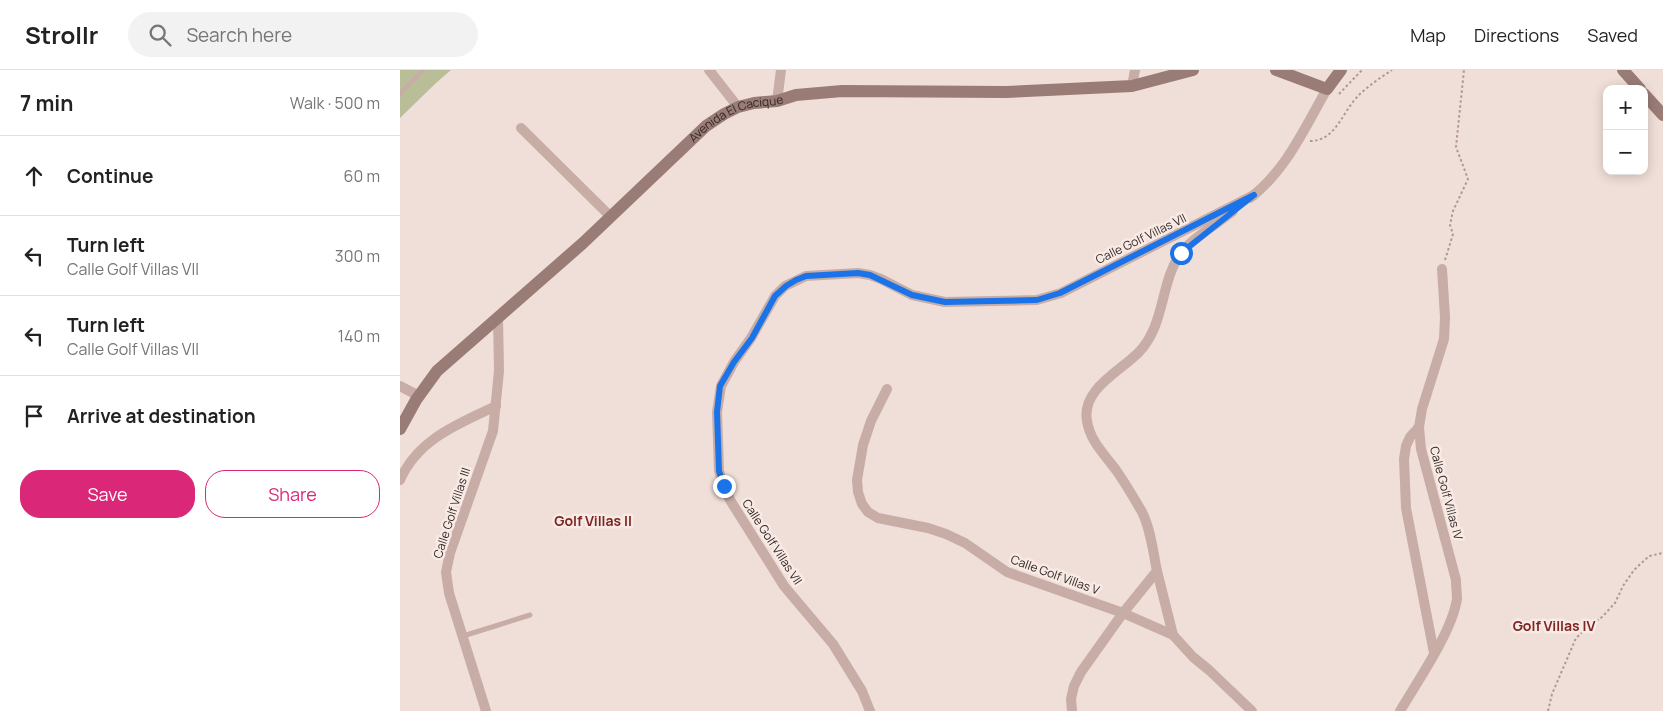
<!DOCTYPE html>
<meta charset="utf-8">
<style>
body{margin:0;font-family:Manrope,sans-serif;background:#f2f2f2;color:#222}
.controls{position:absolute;right:15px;top:15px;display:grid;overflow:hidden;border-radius:10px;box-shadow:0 2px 12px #0003}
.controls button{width:45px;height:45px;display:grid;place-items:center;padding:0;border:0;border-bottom:1px solid #e0e0e0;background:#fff;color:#222;font:25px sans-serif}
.stop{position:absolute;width:15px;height:15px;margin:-11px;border:4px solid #1a73e8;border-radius:50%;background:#fff}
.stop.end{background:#1a73e8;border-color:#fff;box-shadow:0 1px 5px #0008}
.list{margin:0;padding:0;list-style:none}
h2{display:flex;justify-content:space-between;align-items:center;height:65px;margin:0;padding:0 20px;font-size:21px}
h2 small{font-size:16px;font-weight:400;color:#767676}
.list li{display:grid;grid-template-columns:32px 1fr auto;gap:15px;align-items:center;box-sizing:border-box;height:80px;padding:0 20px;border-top:1px solid #e0e0e0}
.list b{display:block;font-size:19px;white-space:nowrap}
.list p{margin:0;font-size:16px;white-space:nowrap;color:#767676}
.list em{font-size:16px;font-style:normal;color:#767676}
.actions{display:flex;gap:10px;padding:15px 20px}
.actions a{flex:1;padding:11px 0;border:1px solid #db2777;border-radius:20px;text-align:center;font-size:18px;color:#db2777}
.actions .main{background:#db2777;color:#fff}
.icon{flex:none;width:28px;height:28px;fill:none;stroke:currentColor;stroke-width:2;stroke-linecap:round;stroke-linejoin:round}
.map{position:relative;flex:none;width:1263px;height:641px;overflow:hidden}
header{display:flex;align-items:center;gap:30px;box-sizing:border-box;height:70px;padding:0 25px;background:#fff;border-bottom:1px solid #e0e0e0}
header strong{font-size:24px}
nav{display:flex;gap:28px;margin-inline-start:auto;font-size:18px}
.search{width:350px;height:45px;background:#f2f2f2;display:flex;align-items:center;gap:12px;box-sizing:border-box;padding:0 18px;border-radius:28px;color:#767676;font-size:19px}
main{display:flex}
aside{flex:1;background:#fff}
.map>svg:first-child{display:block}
.grass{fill:#b9be99}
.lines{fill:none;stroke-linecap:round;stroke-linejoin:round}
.path{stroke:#b2978f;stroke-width:2;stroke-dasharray:2.5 2.5;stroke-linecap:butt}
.lane{stroke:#c7ada5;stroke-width:5}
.street{stroke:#c7ada5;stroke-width:10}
.secondary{stroke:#9a7c76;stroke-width:12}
.route{stroke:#1a73e8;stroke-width:6}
.labels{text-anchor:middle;stroke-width:5;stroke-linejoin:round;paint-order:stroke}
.street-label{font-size:12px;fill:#332726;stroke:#f8eae4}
.neighbourhood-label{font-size:14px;font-weight:bold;fill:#7e2422;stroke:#f8eae4}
</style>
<header>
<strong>Strollr</strong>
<div class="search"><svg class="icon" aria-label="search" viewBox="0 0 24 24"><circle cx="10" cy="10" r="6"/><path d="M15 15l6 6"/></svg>Search here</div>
<nav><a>Map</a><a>Directions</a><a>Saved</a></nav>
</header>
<main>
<aside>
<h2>7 min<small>Walk · 500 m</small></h2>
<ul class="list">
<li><svg class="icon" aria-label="ahead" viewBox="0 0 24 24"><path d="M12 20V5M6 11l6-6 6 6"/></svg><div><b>Continue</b></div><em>60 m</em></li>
<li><svg class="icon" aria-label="left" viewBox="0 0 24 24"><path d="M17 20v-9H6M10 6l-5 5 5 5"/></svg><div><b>Turn left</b><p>Calle Golf Villas VII</p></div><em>300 m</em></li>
<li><svg class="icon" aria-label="left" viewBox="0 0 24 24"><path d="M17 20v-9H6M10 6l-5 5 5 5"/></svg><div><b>Turn left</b><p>Calle Golf Villas VII</p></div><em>140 m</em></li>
<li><svg class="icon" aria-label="arrive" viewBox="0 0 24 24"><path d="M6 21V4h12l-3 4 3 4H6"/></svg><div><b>Arrive at destination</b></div></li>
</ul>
<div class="actions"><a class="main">Save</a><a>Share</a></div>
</aside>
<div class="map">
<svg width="1263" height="641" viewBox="0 0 1263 641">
<rect width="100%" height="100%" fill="#f0dfd8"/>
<polygon class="grass" points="0,0 51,0 36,13 0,48"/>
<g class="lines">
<g class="path">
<polyline points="939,24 962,0"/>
<path d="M910 71C936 71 942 42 958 26 968 16 980 8 992 0"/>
<polyline points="1045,190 1053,164 1050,155 1053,141 1068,109 1056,77 1064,0"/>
<polyline points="1148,641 1152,624 1176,568 1188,557 1202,547 1215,533 1223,516 1234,500 1249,486 1263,483"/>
</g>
<g class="lane">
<polyline points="0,23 23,0"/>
<polyline points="63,566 130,545"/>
</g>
<g class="street">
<polyline points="309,0 338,37"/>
<polyline points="732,16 735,0"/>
<polyline points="377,31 381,0"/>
<polyline points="121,58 210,146"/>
<path d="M850 128C886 101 905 57 927 19"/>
<polyline points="0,316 19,326"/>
<polyline points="487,319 471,351 463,375 457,410 458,422 462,434 468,442 478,448 528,458 546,464 565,473 607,502 723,543 773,565 793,587 809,600 852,641"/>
<polyline points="1019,357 1010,367 1006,376 1004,389 1006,438 1034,583"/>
<path d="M0 410C18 369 58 354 96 336"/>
<polyline points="757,501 773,565"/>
<polyline points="86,641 49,523 46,502 50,483 93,361 99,301 98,248"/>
<polyline points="470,641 462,621 433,574 384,516 330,430 324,416 319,401 317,342 321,316 334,292 351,268 375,226 385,216 406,206 458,203 470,205 481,209 512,225 545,232 637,230 661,223 854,125"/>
<path d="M672 641 671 629 674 616 681 602 723 543 757 501C753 482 751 460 742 442 734 428 725 413 716 400 705 385 690 371 687 351 681 319 721 301 739 282 765 255 760 214 780 184 790 170 818 153 833 141"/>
<path d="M1000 641C1017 612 1052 562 1057 529 1057 523 1056 516 1056 510L1021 379 1019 357 1022 339 1044 269 1045 247 1042 199"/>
</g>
<g class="secondary">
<polyline points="876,0 927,19 941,0"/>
<polyline points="1223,0 1240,19"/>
<polyline points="1244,24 1263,45"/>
<path id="s1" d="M0 359 16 330 37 301 183 173 306 56 324 44 338 37 354 33 377 31 396 25 442 21 606 22 732 16 793 0"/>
</g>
</g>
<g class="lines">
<polyline class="route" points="324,416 319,401 317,342 320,316 334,292 352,268 375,226 386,216 396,210 406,206 458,203 470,205 512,225 545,232 637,230 660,223 854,125 781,183"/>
</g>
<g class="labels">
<g class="street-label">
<text dy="4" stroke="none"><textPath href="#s1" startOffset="464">Avenida El Cacique</textPath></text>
<text transform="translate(741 169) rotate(-26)" y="4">Calle Golf Villas VII</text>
<text transform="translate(1046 423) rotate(75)" y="4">Calle Golf Villas IV</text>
<text transform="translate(52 443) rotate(-72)" y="4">Calle Golf Villas III</text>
<text transform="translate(372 472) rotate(57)" y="4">Calle Golf Villas VII</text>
<text transform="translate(655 505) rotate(20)" y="4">Calle Golf Villas V</text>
</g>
<g class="neighbourhood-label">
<text x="193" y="456">Golf Villas II</text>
<text x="1154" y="561">Golf Villas IV</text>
</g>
</g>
</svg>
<div class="controls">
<button>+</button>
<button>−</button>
</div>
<div class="stop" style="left:781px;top:183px"></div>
<div class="stop end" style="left:324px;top:416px"></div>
</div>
</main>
